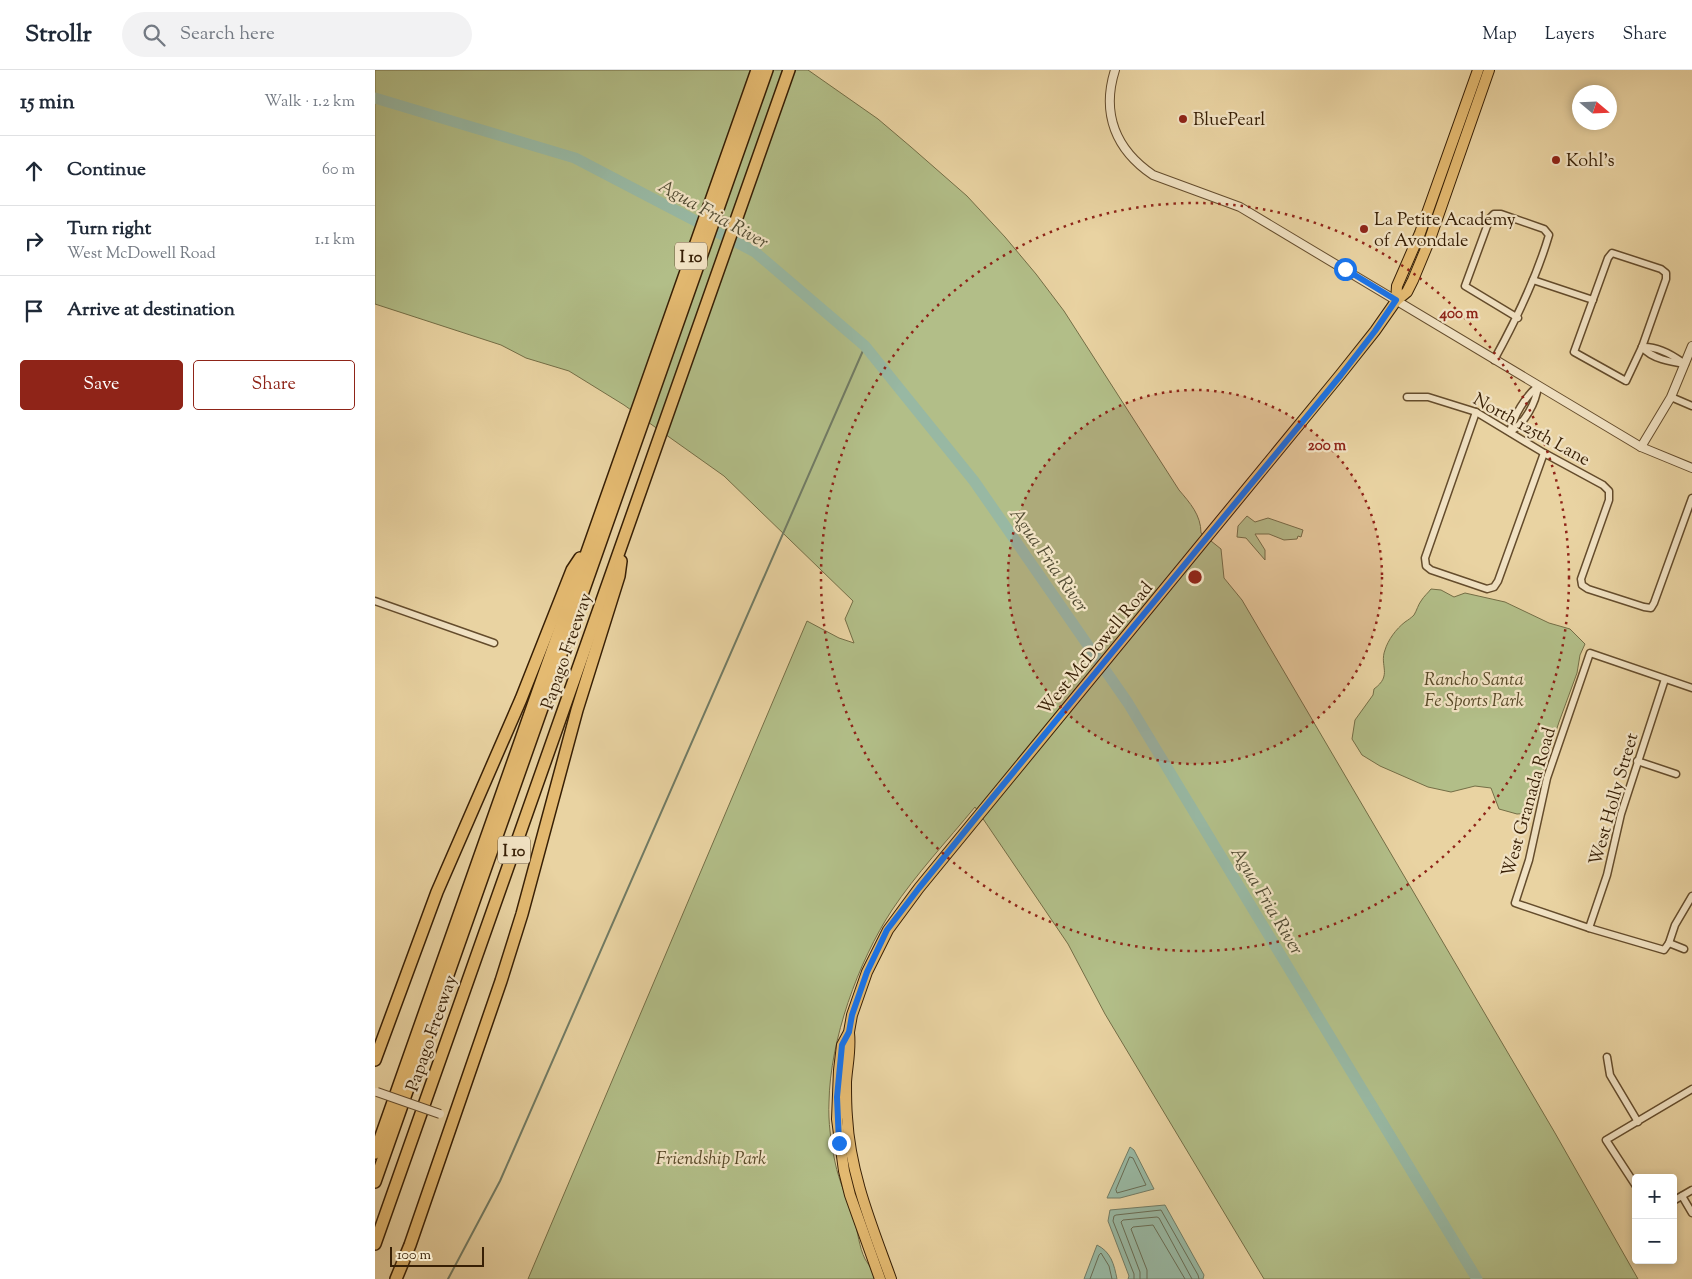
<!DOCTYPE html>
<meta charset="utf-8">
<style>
body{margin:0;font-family:"Sorts Mill Goudy",serif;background:#f2f2f3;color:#1f2937}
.controls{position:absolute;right:15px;bottom:15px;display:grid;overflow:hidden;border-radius:5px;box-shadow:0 2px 8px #0003}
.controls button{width:45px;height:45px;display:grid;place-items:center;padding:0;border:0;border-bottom:1px solid #e0e1e3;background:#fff;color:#1f2937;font:25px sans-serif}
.compass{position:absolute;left:1197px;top:15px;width:45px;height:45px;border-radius:50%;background:#fff;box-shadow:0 2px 8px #0003;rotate:109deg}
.scale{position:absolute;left:15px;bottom:12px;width:94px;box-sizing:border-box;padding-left:5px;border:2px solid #371f05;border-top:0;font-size:14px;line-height:18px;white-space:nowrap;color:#371f05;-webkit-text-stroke:4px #f1e2c3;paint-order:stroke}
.stop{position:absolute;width:15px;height:15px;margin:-11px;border:4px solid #1a73e8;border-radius:50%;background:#fff}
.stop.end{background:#1a73e8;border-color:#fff;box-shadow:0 1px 5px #0008}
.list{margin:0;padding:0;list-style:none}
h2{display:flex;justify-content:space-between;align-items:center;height:65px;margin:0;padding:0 20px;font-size:21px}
h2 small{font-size:16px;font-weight:400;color:#747a83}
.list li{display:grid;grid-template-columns:32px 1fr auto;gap:15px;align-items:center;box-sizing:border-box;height:70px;padding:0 20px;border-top:1px solid #e0e1e3}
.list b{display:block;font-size:19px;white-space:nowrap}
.list p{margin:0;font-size:16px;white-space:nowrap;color:#747a83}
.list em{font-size:16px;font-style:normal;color:#747a83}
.actions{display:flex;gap:10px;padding:15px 20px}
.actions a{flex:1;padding:11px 0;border:1px solid #8f2418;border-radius:5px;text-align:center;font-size:18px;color:#8f2418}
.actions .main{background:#8f2418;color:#fff}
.icon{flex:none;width:28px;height:28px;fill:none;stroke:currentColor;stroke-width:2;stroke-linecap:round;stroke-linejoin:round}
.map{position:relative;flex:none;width:1317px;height:1209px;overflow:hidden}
header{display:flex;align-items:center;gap:30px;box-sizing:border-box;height:70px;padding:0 25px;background:#fff;border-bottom:1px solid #e0e1e3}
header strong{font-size:24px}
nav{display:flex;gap:28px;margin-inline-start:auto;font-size:18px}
.search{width:350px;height:45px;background:#f2f2f3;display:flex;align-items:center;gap:12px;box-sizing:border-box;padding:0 18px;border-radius:28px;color:#747a83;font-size:19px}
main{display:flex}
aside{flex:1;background:#fff}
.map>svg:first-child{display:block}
.green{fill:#b2be88;stroke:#746e46}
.water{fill:#98b8a3;stroke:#717b64}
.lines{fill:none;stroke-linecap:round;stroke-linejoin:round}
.shore{stroke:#686c54;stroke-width:1}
.stream{stroke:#717b64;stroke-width:2}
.river{stroke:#98b8a3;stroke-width:11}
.minor-casing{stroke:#644c2c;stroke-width:9}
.tertiary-casing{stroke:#644c2c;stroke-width:10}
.primary-casing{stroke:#371f05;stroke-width:12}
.motorway-casing{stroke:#371f05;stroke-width:14}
.minor{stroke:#f1e2c3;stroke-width:6}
.tertiary{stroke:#f1e2c3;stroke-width:8}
.primary{stroke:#e4ba71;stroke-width:10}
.motorway{stroke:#e4ba71;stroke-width:11}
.tertiary-bridge-casing{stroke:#644c2c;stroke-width:10;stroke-linecap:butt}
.tertiary-bridge{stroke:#f1e2c3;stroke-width:8}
.route{stroke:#1a73e8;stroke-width:6}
.ring{fill:none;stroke:#8f2418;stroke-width:2.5;stroke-dasharray:2.5 5}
.poi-dot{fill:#8f2418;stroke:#f1e2c3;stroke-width:2}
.labels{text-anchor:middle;stroke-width:4.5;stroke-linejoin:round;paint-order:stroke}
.shield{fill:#f1e2c3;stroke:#6f5a3e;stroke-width:1}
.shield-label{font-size:16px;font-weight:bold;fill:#371f05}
.poi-label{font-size:18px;fill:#371f05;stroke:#f1e2c3;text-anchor:start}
.street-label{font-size:18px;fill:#371f05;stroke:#f1e2c3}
.park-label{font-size:18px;font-style:italic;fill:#564726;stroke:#f1e2c3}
.water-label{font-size:19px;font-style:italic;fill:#544d34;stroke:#f1e2c3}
.centre{fill:#8f2418;stroke:#f1e2c3;stroke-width:2.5}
.ring-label{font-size:15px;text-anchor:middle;font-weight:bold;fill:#8f2418;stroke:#f1e2c3;stroke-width:4.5;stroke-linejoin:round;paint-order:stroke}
</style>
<header>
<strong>Strollr</strong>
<div class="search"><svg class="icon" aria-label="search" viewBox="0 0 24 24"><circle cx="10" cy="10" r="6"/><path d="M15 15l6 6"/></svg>Search here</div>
<nav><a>Map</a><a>Layers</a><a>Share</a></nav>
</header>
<main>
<aside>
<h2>15 min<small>Walk · 1.2 km</small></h2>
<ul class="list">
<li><svg class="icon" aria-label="ahead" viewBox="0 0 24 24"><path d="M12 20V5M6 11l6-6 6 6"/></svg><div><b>Continue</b></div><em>60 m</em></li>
<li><svg class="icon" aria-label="right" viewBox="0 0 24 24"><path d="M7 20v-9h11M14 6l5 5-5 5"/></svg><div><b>Turn right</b><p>West McDowell Road</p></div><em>1.1 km</em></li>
<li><svg class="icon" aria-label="arrive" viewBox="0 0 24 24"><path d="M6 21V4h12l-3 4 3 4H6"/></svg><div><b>Arrive at destination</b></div></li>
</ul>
<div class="actions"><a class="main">Save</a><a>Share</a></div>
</aside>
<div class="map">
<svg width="1317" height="1209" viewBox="0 0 1317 1209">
<rect width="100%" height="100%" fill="#e9d3a2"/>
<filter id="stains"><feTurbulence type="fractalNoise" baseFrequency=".004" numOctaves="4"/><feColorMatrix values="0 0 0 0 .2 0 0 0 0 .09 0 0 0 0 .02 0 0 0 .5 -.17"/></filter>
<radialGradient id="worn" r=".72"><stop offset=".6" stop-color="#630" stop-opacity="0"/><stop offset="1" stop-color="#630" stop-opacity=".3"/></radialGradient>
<g class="green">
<path d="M0 0H433L503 49 536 77 592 126 630 167 661 204 689 241 804 420C815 433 826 445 826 463L846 479 849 508 867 530 884 559 1180 1063 1263 1209H889L730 944 693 874 600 737C572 771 541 804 517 840 483 892 455 970 454 1032 453 1052 456 1072 460 1092 464 1112 473 1130 479 1149 483 1162 484 1177 490 1189 495 1197 498 1200 501 1209H153L432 551 464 568 479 573 470 549 478 531 349 406 249 335 194 301 151 288 126 275 0 234Z"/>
<polygon points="872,446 880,452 893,448 928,460 926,467 923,466 922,469 909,470 894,464 880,464 890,480 890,490 871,468 862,467 863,456"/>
<path d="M1056 519 1066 520 1079 527 1090 523 1130 532 1174 553 1195 559 1210 574 1205 585 1202 603 1184 652 1167 704 1161 731 1156 743 1142 744 1124 739 1116 718 1100 716 1076 722 1053 717 1005 696 987 685 977 669 980 650 998 625 999 619C1018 605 1004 596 1010 580 1013 570 1021 559 1030 552 1033 550 1036 548 1039 545 1042 540 1043 535 1046 531 1049 526 1053 523 1056 519Z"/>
</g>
<g class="water">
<polygon points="755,1077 759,1080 779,1119 745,1128 732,1128"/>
<polygon points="790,1135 829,1205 828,1209 753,1209 754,1206 733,1151 735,1140"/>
<path d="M722 1175C736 1182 739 1194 742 1209H709Z"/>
</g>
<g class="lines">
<g class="shore">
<polygon points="755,1087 758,1088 771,1115 742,1123 741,1120"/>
<polyline points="715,1209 724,1185 726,1183 734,1196 737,1209"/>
<polyline points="759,1209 759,1204 738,1151 739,1146 741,1145 786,1140 823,1205 824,1209"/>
<polyline points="765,1209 765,1202 746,1152 748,1150 782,1147 784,1148 817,1209"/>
<polyline points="772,1209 772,1200 756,1159 758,1157 778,1155 810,1209"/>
</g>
<polyline class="stream" points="73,1209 125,1111 490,276"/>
<polyline class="river" points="0,28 200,88 380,182 490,276 599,411 753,633 1102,1209"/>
<g class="minor-casing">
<g id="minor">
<polygon points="1237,183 1286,199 1291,203 1291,209 1267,277 1251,311 1199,282 1233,188"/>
<polyline points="1158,210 1218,230"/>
<path d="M1267 277C1277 289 1296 292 1310 294"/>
<path d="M1267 277C1281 276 1296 284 1307 292"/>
<path d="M1119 290C1141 250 1161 209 1174 165L1169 159 1126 144H1119L1115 148 1090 216 1143 248"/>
<polyline points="1032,327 1053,327 1101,342 1169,383 1228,415 1234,421 1234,430 1206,509 1207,515 1213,519 1269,537 1276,538 1279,533 1317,428"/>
<polyline points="1296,327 1317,336"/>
<polyline points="1101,342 1050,488 1051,496 1056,500 1112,519 1119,517 1123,511 1169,383"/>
<path d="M1135 362C1150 353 1161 333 1163 316"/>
<path d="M1135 362C1139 345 1150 327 1163 316"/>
<polyline points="0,531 119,573"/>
<polyline points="1262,691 1301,704"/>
<polyline points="1214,858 1232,805 1246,744 1290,609"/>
<polyline points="1294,873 1300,855 1317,826"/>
<polyline points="1309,879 1294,873 1289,880 1214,858 1140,833 1154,790 1172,708 1215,583 1317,618"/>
<polyline points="1232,987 1235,1005 1263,1052"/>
<polyline points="1261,1116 1231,1070 1317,1019"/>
<polyline points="1307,1126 1317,1143"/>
<polyline points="1298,1131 1317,1120"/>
</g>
</g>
<g class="tertiary-casing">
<g id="tertiary">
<path d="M740 0C726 44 741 80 778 105L865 137 1266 377 1317 398"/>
<polyline points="1266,377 1296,327 1317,276"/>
</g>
</g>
<g class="primary-casing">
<g id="primary">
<polyline points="1021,231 1022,216 1045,163 1103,0"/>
<path d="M474 963C476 980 472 996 471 1012 471 1024 471 1036 472 1047 475 1104 497 1156 516 1209"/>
<polyline points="505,1209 475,1125 469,1101 462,1049 464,1000 467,975 474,962 477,945 492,902 513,860 544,818 965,305 1000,261 1021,231 1032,222 1038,210 1055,169 1114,0"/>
</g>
</g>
<g class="motorway-casing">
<g id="motorway">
<polyline points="0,990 62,822 146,629 197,500 205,488"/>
<polyline points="0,1083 382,0"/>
<polyline points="0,1112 392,0"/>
<polyline points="0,1174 414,0"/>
<polyline points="21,1209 35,1175 126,911 147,844 202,640 244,506 246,491"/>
</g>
</g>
<use href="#minor" class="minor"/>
<use href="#tertiary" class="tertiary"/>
<use href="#primary" class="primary"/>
<use href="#motorway" class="motorway"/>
<g class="tertiary-bridge-casing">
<polyline id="tertiary-bridge" points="2,1022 65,1044"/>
</g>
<use href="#tertiary-bridge" class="tertiary-bridge"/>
</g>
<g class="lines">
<polyline class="route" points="464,1073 462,1027 467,975 474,962 477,945 492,902 512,860 544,818 604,744 966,305 1000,261 1021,230 970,199"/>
</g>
<circle cx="820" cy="507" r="187" fill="#8f2418" fill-opacity=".12"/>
<g class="ring">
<circle cx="820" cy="507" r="187"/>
<circle cx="820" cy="507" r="374"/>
</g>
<g class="poi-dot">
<circle cx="808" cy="49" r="5"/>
<circle cx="1181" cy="90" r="5"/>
<circle cx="989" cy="159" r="5"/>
</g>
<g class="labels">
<g class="shield">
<rect x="300" y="172.5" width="32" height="27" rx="4"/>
<rect x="123" y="766.5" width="32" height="27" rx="4"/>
</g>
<g class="shield-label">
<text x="316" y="192">I 10</text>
<text x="139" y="786">I 10</text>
</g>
<g class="poi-label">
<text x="818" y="55">BluePearl</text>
<text x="1191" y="96">Kohl's</text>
<text x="999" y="155">La Petite Academy<tspan x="999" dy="21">of Avondale</tspan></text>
</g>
<g class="street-label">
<text transform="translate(1157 359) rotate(29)" y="6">North 125th Lane</text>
<text transform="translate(720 578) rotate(-50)" y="6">West McDowell Road</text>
<text transform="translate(191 581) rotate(-71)" y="6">Papago Freeway</text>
<text transform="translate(1238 729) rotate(-74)" y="6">West Holly Street</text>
<text transform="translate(1153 732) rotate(-74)" y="6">West Granada Road</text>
<text transform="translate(56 963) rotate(-71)" y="6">Papago Freeway</text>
</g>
<g class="park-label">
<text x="1099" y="615">Rancho Santa<tspan x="1099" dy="21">Fe Sports Park</tspan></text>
<text x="336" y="1094">Friendship Park</text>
</g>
<g class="water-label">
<text transform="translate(339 143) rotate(29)" y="7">Agua Fria River</text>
<text transform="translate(675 489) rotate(55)" y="7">Agua Fria River</text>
<text transform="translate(893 830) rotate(59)" y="7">Agua Fria River</text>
</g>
</g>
<circle cx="820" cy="507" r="8" class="centre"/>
<g class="ring-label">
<text x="1084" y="248">400 m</text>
<text x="952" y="380">200 m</text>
</g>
<rect width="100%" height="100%" filter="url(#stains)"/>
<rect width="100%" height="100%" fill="url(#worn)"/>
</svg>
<div class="controls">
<button>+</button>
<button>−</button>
</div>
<svg class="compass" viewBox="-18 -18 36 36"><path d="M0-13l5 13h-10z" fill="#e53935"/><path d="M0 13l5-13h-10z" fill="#747a83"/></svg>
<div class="scale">100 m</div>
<div class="stop" style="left:970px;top:199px"></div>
<div class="stop end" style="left:464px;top:1073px"></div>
</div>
</main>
